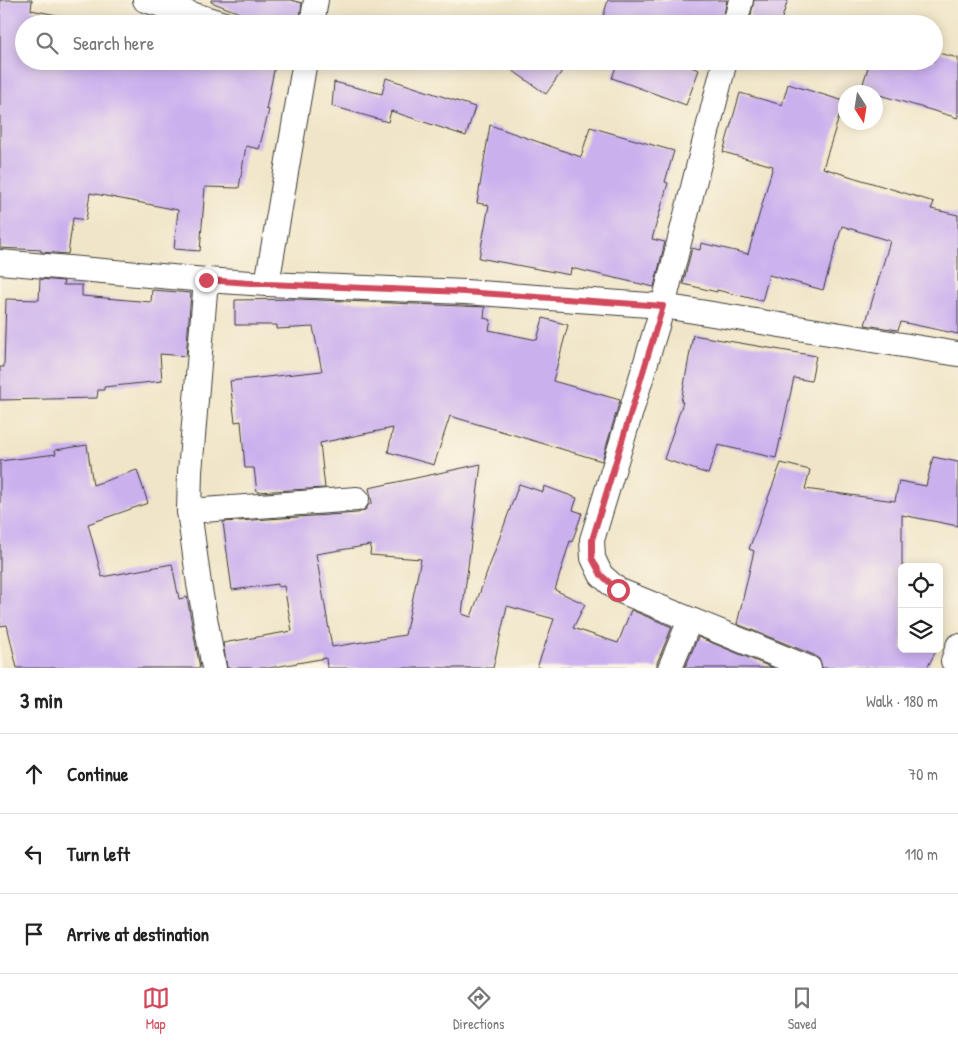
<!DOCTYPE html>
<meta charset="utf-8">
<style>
body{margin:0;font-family:"Patrick Hand",sans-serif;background:#f6f6f6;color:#222}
.controls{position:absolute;right:15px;bottom:15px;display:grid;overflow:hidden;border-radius:8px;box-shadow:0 2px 12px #0003}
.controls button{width:45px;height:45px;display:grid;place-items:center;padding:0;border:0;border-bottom:1px solid #e0e0e0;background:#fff;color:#222;font:25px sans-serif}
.compass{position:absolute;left:838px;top:85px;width:45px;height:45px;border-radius:50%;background:#fff;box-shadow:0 2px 12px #0003;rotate:168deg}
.stop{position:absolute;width:15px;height:15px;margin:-11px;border:4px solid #d1495b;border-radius:50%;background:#fff}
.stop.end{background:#d1495b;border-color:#fff;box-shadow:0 1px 5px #0008}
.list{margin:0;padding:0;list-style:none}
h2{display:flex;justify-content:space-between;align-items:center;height:65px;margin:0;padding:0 20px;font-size:21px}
h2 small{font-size:16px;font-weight:400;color:#767676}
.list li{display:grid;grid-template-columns:32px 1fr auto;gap:15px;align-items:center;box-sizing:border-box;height:80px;padding:0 20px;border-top:1px solid #e0e0e0}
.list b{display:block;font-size:19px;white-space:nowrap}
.list em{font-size:16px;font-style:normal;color:#767676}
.icon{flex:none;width:28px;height:28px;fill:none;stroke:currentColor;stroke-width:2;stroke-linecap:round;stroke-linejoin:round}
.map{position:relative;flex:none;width:958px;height:668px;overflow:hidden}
.search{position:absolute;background:#fff;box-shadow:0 2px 12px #0003;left:15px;right:15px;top:15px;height:55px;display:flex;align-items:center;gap:12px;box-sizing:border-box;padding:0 18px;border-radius:28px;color:#767676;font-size:19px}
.sheet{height:305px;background:#fff}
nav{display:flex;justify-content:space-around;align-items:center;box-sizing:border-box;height:70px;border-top:1px solid #e0e0e0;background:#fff;font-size:14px;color:#767676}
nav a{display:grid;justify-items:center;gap:2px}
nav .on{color:#d1495b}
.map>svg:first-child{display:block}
.building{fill:#cbb0ee;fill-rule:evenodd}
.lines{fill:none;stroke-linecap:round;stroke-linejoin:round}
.street-casing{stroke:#3c3a36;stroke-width:26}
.street{stroke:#fff;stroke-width:24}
.route{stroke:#d1495b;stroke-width:6}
</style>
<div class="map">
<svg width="958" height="668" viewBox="0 0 958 668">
<rect width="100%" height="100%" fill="#fcf5e5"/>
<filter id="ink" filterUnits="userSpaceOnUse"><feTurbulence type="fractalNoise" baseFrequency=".02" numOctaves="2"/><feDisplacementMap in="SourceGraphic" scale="10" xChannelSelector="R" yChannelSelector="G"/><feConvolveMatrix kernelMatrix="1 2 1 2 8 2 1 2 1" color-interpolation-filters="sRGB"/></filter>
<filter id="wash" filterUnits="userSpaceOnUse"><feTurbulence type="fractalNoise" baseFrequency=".0096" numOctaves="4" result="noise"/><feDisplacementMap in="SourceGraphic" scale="20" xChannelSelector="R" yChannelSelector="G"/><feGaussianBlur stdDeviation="1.12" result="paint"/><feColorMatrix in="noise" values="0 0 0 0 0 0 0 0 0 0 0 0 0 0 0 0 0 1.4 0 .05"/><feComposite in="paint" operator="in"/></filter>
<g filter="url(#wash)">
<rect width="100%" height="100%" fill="#f0e5c8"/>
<g id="blocks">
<g class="building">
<polygon points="0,0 32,0 31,10 92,22 91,24 24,24 24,61 276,61 266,109 269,110 259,149 246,146 239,188 205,187 200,251 174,249 178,210 90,193 86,220 73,218 68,254 41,252 41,250 0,248"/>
<polygon points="211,0 291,0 302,3 299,24 268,24 211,2"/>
<polygon points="608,0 727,0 722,24 601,24"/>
<polygon points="754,0 788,0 780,24 749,24"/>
<polygon points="934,52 958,58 958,118 876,94 876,92 870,92 861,90 870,61 934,61"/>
<polygon points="499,61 569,61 546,94"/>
<polygon points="618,61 675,61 699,70 686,105 612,78"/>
<polygon points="386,78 475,107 466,136 391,111 388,122 332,106 334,82 382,94"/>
<polygon points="788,84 844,101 823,168 934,202 931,209 958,215 958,334 901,322 898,330 865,325 890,241 842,226 823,290 769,275 762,301 717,290 717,292 683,284 692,248 700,250 701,243 748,254 773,166 723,152 740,93 782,105"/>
<polygon points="490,125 581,157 590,127 674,151 665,182 668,183 652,239 665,242 654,287 571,268 570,275 479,258 489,205 477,203"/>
<polygon points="40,279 64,281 63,285 82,285 82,296 151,302 152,290 191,293 186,356 160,354 162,381 104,387 104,390 98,390 97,398 0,400 0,367 4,367 6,299 39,300"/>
<polygon points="297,299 485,307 484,318 491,320 489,330 537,340 543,318 568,325 553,381 620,400 602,461 450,416 434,465 388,452 393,428 320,443 325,488 257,492 254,468 245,468 241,421 235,422 230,381 322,371 313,327 277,329 277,325 235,325 235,300"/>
<polygon points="693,335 816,356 811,381 794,378 776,458 718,445 708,474 664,459 683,402 681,402"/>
<polygon points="87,445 93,485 137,470 148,503 88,524 102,577 172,564 179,599 187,597 200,668 17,668 7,625 0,626 0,461 56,454 55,450"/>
<polygon points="933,457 958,462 958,526 902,515 902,565 906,567 902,567 902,649 937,649 927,668 822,668 820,660 814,655 737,624 754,551 749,549 781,463 810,470 805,489 895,501 899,481 926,486"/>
<path d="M481 464 462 614 471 617 519 484 543 492 544 486 577 498 573 510 582 513 572 542 570 541 555 590 585 604 573 628 618 643 631 610 672 627 657 663V668H537L554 619 507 606 493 668H327L326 658 269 668H227L223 643 292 631 284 586 278 587V584L232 590 223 522 358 513 365 510 370 503H372L369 488ZM371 545 370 555 421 559 405 635 332 647 316 554Z"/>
<polygon points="698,637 773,668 685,668"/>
</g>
</g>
</g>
<g filter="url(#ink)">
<use href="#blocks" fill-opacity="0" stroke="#3c3a36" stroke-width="1"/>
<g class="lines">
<g class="street-casing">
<g id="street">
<polyline points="145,0 224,24"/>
<polyline points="312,24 316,0"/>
<polyline points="735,24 741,0"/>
<polyline points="725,61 663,306 592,540 593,558 601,575 618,590 809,668"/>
<polyline points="0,262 206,280 267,284 465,292 663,306 958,354"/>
<polyline points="206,280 190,472 189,511 199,584 214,668"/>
<polyline points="267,284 305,61"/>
<polyline points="189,511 357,499"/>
<polyline points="953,661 958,646"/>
<polyline points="670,668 690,620"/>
</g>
</g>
<use href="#street" class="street"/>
</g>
</g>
<g class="lines" filter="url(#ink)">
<polyline class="route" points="206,280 267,284 465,292 663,306 592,540 592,558 601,575 618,590"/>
</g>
</svg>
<div class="controls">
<button><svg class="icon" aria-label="locate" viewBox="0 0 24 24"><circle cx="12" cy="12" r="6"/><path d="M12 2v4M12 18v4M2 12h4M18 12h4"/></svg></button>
<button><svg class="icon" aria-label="layers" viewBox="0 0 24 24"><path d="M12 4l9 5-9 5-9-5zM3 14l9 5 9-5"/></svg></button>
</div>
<svg class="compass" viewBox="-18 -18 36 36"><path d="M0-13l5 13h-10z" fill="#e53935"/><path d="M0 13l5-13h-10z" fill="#767676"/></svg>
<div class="stop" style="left:618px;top:590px"></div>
<div class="stop end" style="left:206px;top:280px"></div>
<div class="search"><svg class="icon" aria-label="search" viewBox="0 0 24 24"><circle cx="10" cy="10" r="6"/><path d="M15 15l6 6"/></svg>Search here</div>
</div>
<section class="sheet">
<h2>3 min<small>Walk · 180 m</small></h2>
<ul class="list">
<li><svg class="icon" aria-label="ahead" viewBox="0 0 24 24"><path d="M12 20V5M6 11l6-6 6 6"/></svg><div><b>Continue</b></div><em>70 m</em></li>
<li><svg class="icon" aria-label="left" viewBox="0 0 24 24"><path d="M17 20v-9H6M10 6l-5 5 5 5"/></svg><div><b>Turn left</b></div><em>110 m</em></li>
<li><svg class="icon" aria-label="arrive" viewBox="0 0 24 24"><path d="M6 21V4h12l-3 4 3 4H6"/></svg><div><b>Arrive at destination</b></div></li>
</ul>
</section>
<nav>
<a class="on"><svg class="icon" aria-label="map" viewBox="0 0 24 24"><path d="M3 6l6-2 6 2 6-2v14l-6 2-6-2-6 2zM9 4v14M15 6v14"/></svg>Map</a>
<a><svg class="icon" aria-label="directions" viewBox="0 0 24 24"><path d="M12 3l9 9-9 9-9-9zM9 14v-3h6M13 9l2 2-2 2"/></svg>Directions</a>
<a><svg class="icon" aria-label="saved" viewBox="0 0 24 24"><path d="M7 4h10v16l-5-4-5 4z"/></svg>Saved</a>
</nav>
